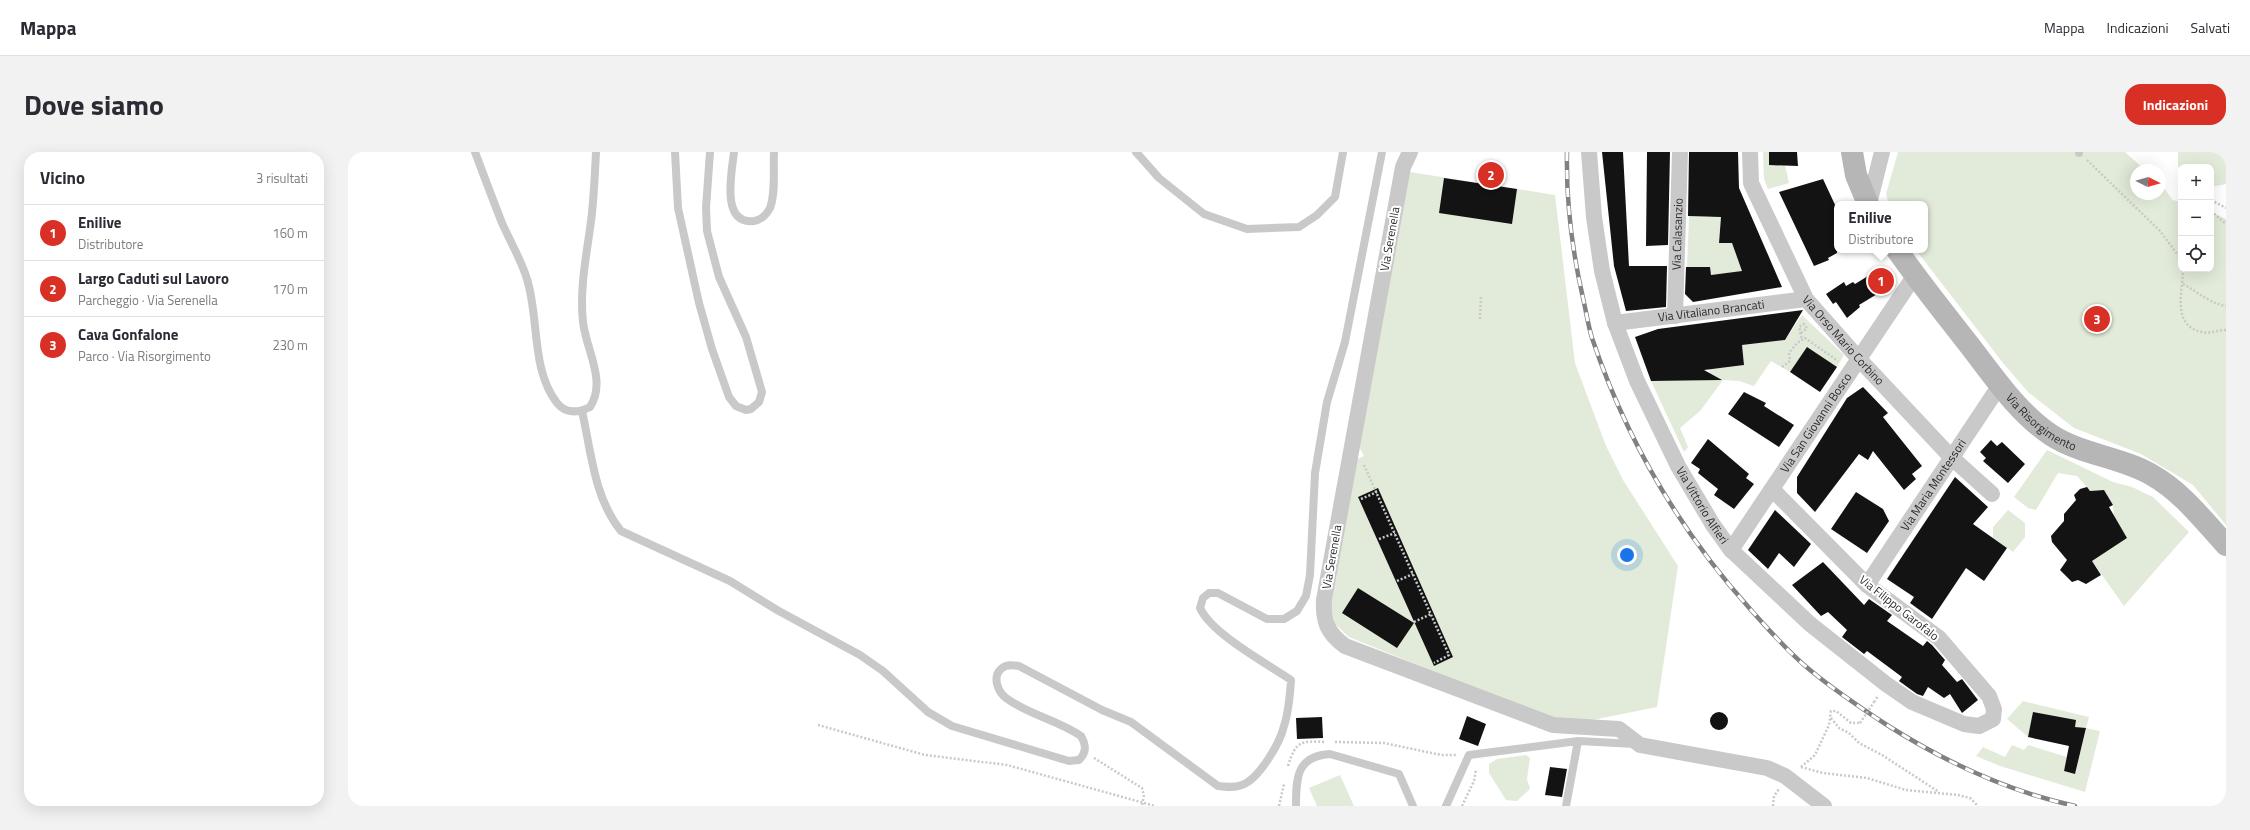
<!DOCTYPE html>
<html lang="it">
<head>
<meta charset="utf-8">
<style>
	:root { --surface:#fff; --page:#f2f2f3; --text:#2b2b33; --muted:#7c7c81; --line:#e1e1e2; --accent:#d93025 }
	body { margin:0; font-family:"Titillium Web",sans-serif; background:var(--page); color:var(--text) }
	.controls { position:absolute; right:12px; top:12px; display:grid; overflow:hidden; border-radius:8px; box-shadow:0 4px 16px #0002 }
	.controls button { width:36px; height:36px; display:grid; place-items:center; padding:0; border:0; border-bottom:1px solid var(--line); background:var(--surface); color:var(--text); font:20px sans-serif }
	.compass { position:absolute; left:1782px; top:12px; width:36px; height:36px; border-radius:50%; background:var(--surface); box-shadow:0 4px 16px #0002; rotate:95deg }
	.you { position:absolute; left:1279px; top:403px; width:14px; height:14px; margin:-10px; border:3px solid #fff; border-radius:50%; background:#1a73e8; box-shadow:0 0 0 6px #1a73e833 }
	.badge { display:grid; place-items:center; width:26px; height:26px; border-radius:50%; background:var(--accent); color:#fff; font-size:13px; font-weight:700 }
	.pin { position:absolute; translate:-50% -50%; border:2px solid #fff; box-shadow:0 1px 4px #0006 }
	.popup { position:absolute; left:1486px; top:49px; width:94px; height:52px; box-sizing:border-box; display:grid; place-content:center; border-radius:8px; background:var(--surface); filter:drop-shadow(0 1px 3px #0005); font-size:13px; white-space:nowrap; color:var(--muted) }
	.popup b { font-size:15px; color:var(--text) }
	.popup::after { content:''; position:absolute; left:50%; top:100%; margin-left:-8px; border:8px solid transparent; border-top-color:var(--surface) }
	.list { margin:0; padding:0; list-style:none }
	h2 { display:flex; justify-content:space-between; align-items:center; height:52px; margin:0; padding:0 16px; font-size:17px }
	h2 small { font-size:13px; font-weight:400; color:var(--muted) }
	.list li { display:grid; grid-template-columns:26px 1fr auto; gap:12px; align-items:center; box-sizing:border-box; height:56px; padding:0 16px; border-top:1px solid var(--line) }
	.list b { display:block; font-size:15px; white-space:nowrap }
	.list p { margin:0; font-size:13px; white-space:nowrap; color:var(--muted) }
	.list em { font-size:13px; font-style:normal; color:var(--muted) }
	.icon { flex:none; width:22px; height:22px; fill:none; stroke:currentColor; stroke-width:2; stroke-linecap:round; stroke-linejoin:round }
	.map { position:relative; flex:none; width:1878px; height:654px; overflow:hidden; border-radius:16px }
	header { display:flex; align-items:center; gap:24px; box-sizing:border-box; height:56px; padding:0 20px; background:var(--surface); border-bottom:1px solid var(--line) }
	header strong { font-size:19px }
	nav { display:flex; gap:22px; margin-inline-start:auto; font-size:14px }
	.intro { display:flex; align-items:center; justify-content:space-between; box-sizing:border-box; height:96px; padding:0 24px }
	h1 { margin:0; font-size:28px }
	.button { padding:10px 18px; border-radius:16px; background:var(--accent); color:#fff; font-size:14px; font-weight:700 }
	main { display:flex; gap:24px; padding:0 24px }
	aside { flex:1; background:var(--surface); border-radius:16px; box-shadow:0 4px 16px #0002 }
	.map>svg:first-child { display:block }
	.green { fill:#e2ebd9 }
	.building { fill:#131313 }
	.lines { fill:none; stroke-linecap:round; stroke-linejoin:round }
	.path { stroke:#c9c9c9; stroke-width:2.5; stroke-dasharray:2 2; stroke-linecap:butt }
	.lane { stroke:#c9c9c9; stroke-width:8 }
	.street { stroke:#c9c9c9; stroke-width:16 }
	.secondary { stroke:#b6b6b6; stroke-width:22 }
	.rail-casing { stroke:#818181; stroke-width:4.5 }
	.rail { stroke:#fff; stroke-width:3; stroke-dasharray:9; stroke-linecap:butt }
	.path-bridge { stroke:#c9c9c9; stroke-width:2.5; stroke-dasharray:2 2; stroke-linecap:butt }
	.labels { text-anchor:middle; stroke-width:4; stroke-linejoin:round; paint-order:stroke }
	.street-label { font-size:12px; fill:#2c2c2c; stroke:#fff }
</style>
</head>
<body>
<header>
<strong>Mappa</strong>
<nav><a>Mappa</a><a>Indicazioni</a><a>Salvati</a></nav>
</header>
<div class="intro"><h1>Dove siamo</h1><a class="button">Indicazioni</a></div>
<main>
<aside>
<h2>Vicino<small>3 risultati</small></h2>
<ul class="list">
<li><span class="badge">1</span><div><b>Enilive</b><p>Distributore</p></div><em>160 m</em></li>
<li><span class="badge">2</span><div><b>Largo Caduti sul Lavoro</b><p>Parcheggio · Via Serenella</p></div><em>170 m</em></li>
<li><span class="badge">3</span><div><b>Cava Gonfalone</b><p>Parco · Via Risorgimento</p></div><em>230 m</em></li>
</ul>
</aside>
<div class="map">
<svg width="1878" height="654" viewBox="0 0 1878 654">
	<rect width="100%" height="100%" fill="#fff"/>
	<path class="green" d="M1415,0H1421L1422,13H1437L1441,31L1420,37L1416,27Z
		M1550,0H1777L1797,18H1788V42H1812V31L1825,48L1833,50V117H1863V60L1878,67V373L1845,333L1793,302L1726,276L1680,240L1655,211L1568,98H1577V52H1541L1538,42Z
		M1830,0H1878V32L1863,35V15H1833V21L1830,13Z
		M1062,20L1207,43L1227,211L1258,294L1275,328L1330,414L1309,555L1244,568L1197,565L1001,485L987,472L983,455L1009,307L1016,304L1011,295Z
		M1364,36L1373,65L1371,91H1384L1391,111L1419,100L1422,106L1396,113V119L1363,123L1361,115H1339L1341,64L1363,65Z
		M1454,163L1496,203L1489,215L1442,220L1423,209L1406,234L1391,229L1375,228L1352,259L1332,276L1340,295L1336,300L1303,229L1362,228L1360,200L1372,197L1373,216L1396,213L1394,193L1437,188Z
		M1699,298L1765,330L1784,335L1805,345L1841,380L1776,454L1744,409L1779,386L1766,365L1765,353L1756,338L1742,339L1729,324L1710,321L1688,358L1680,356L1666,345Z
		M1660,358L1677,371V385L1665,400L1645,386V375Z
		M1675,549L1741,565L1738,576L1752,579L1737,640L1652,614L1628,604L1635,595L1657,605L1664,593L1676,598L1680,593L1719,605L1716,619L1727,622L1738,577L1727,575L1686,560L1680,585L1659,567Z
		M1178,603L1182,606L1179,627L1182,637L1169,649L1158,648L1141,621V612L1149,607Z
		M992,623L1006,654H969L961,636Z"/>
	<path class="building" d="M1254,0H1275L1281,114H1319L1318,155L1278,159L1266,114Z
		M1299,0H1322L1320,93L1298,94Z
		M1341,0H1390L1391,36L1434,135L1345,150L1337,142L1338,115H1362L1363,123L1394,119L1384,91H1371L1373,65L1340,64Z
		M1421,0H1449L1450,14L1421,13Z
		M1096,26L1169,37L1164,72L1091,61Z
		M1475,27L1489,57V101L1480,106L1481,108L1466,114L1431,40Z
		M1533,116L1544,133L1511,153L1512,155L1499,166L1488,150L1485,152L1478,142L1496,130L1498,134L1505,130L1507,132Z
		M1455,158L1437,188L1394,193L1396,213L1356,218L1374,228L1303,229L1287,185L1310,177Z
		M1459,195L1489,215L1472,240L1442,220Z
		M1515,235L1540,261L1535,265L1574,314L1564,322L1568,327L1556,338L1525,299L1520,308L1511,302L1467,360L1449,341V325L1499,246Z
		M1396,240L1418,251L1416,254L1446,273L1431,295L1380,262Z
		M1360,287L1401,322L1398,326L1406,332L1386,357L1366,343L1370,337L1350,321L1352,317L1343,311Z
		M1643,288L1649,294L1654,290L1677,312L1660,331L1635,309L1638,306L1632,300Z
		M1607,325L1640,355L1625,372L1659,396L1636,429L1618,416L1584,467L1562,451L1566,445L1539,427Z
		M1739,335L1742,339L1756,338L1765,353L1761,355L1779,386L1744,409L1753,423L1738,432L1730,428L1724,430L1712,418L1719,408L1704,390L1703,384L1716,369V362L1728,348L1726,343L1732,337Z
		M1030,336L1105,505L1086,514L1010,345Z
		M1508,340L1535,357L1541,369L1519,401L1483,377Z
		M1427,358L1463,392L1446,415L1431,401L1420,417L1400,398Z
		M1475,410L1516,453L1521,447L1544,463L1539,469L1575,494L1579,489L1584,493L1597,508L1594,513L1609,530L1614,527L1630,548L1614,561L1602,542L1596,546L1580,535L1575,544L1569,542L1551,529L1554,525L1519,499L1516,502L1494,485L1499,478L1480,460L1473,464L1444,433Z
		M1010,436L1066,471L1049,496L994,461Z
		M1685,560L1728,568L1727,575L1738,576L1727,622L1716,619L1721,594L1680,585Z
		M1362 569a9 9 0 1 1 18 0a9 9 0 1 1-18 0Z
		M1119,564L1138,572L1130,594L1111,587Z
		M974,565L975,586L949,587L948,566Z
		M1202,615L1219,617L1214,645L1197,643Z"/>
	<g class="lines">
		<path class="path" d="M1739,8L1812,79L1833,107
			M1863,48L1878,56
			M1863,59L1878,72
			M1835,117C1835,139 1823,174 1854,180C1862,182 1870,178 1878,178
			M1835,132C1850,140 1861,151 1878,154
			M1132,167L1133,144
			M1453,181L1459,176L1456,172L1451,175L1454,188
			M1434,215L1442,209L1441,201L1449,191L1457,186L1490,209
			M1016,313L1101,503L1086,511
			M1013,347L1029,340
			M1031,387L1047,381
			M1049,429L1065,422
			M1066,470L1083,462
			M1526,550L1530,544
			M1483,566L1491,576L1501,581L1511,591L1534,603L1591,640
			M470,573L577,603L659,613L807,654
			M987,590L1036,591L1093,603H1109
			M746,606L794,636L796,643L794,654
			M940,614C948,588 953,589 978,590
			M1453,615L1475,621L1519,626L1558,638L1610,643L1622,646L1630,654
			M1453,615L1467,603L1481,573L1483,559H1488L1503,571H1512
			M931,654L936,632
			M1114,654L1126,629L1128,618
			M1425,654L1426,644L1431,637"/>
		<path class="lane" d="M127,0C136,24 145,48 154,71C162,89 172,106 178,124C192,164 182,216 209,251C218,262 230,261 242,255C259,229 238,198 235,170C231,133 240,97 244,61C246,41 247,20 248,0
			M327,0L330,56L351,151L364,197L381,245L388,254L398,258L403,257L411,250L414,240L398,185L371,125L359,79L358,56L362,0
			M386,0C384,19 372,73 406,69C413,68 419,62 422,56C428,40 425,17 426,0
			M788,0L811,26L856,62L899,77L951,75L969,63L987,45L995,0
			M1731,0V1
			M234,259C243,299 246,346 273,379L382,429L429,458L512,503L535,519L580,560L604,574L721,609L731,608C739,600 738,593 733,584C710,568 681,563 658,546C650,540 644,525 653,517C658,512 665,513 671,514L754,558L783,570L870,634C878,635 886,636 894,633C911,627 932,591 936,574C941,559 942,543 943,528C918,511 864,482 852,456L855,446L861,441H870L919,467H936L949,459L958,444L962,423L967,321L979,250L997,190L1034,0
			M948,654C948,625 949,604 982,602L1051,622L1065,654
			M1098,654L1121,603L1230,589L1287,592
			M1218,654L1230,589"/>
		<g class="street">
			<path d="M1062,0L1055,15L976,448C975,469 979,481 997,494L1205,573L1271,577L1292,593L1419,616L1437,624L1476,654"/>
			<path id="s1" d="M1241,0L1246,65L1254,119L1267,171L1289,229L1330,314L1365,373L1383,398L1462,472L1538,532L1564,550L1616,572L1631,574L1645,567L1646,557L1641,544L1591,486L1519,433L1424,337"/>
			<path id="s2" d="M1402,0L1403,31L1458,147L1511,207L1603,305L1644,342"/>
			<path d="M1521,52L1534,0"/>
			<path id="s3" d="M1327,164L1332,0"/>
			<path id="s4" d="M1267,171L1458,147"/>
			<path id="s5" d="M1383,398L1567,123"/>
			<path id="s6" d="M1519,433L1652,233"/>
		</g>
		<g class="secondary">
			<path d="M1504,0L1508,23L1520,52"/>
			<path id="s7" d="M1549,98C1572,131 1597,162 1622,194C1646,225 1670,261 1703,283C1734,303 1773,305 1804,323C1834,340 1855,368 1878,393"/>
		</g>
		<defs>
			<path id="rail" d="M1219,0C1218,49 1224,98 1235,146C1238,159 1240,173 1244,186C1278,287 1331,378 1403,458C1422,479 1440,500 1462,518C1486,538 1513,556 1539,573C1597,610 1659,639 1727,654"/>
		</defs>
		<use href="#rail" class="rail-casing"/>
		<use href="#rail" class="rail"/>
		<path class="path-bridge" d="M1512,571L1526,550"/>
	</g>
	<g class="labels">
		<g class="street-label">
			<text dy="4" stroke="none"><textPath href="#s3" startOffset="82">Via Calasanzio</textPath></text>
			<text transform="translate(1042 87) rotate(-80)" y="4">Via Serenella</text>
			<text dy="4" stroke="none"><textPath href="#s4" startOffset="97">Via Vitaliano Brancati</textPath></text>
			<text dy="4" stroke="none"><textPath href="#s2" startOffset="215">Via Orso Mario Corbino</textPath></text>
			<text dy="4" stroke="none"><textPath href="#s7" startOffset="226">Via Risorgimento</textPath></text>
			<text dy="4" stroke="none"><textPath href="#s5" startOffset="153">Via San Giovanni Bosco</textPath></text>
			<text dy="4" stroke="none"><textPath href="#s6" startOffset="120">Via Maria Montessori</textPath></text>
			<text dy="4" stroke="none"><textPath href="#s1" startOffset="376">Via Vittorio Alfieri</textPath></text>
			<text transform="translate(984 405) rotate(-80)" y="4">Via Serenella</text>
			<text transform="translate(1551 456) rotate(38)" y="4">Via Filippo Garofalo</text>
		</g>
	</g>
</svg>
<div class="controls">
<button>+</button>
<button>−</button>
<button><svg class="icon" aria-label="locate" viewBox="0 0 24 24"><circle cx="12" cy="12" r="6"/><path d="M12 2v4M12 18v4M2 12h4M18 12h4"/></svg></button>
</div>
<svg class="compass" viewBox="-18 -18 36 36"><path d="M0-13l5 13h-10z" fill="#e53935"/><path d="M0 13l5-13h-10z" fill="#7c7c81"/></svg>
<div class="you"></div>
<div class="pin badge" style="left:1533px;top:129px">1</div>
<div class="popup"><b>Enilive</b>Distributore</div>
<div class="pin badge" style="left:1143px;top:23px">2</div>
<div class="pin badge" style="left:1749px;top:167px">3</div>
</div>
</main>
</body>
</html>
